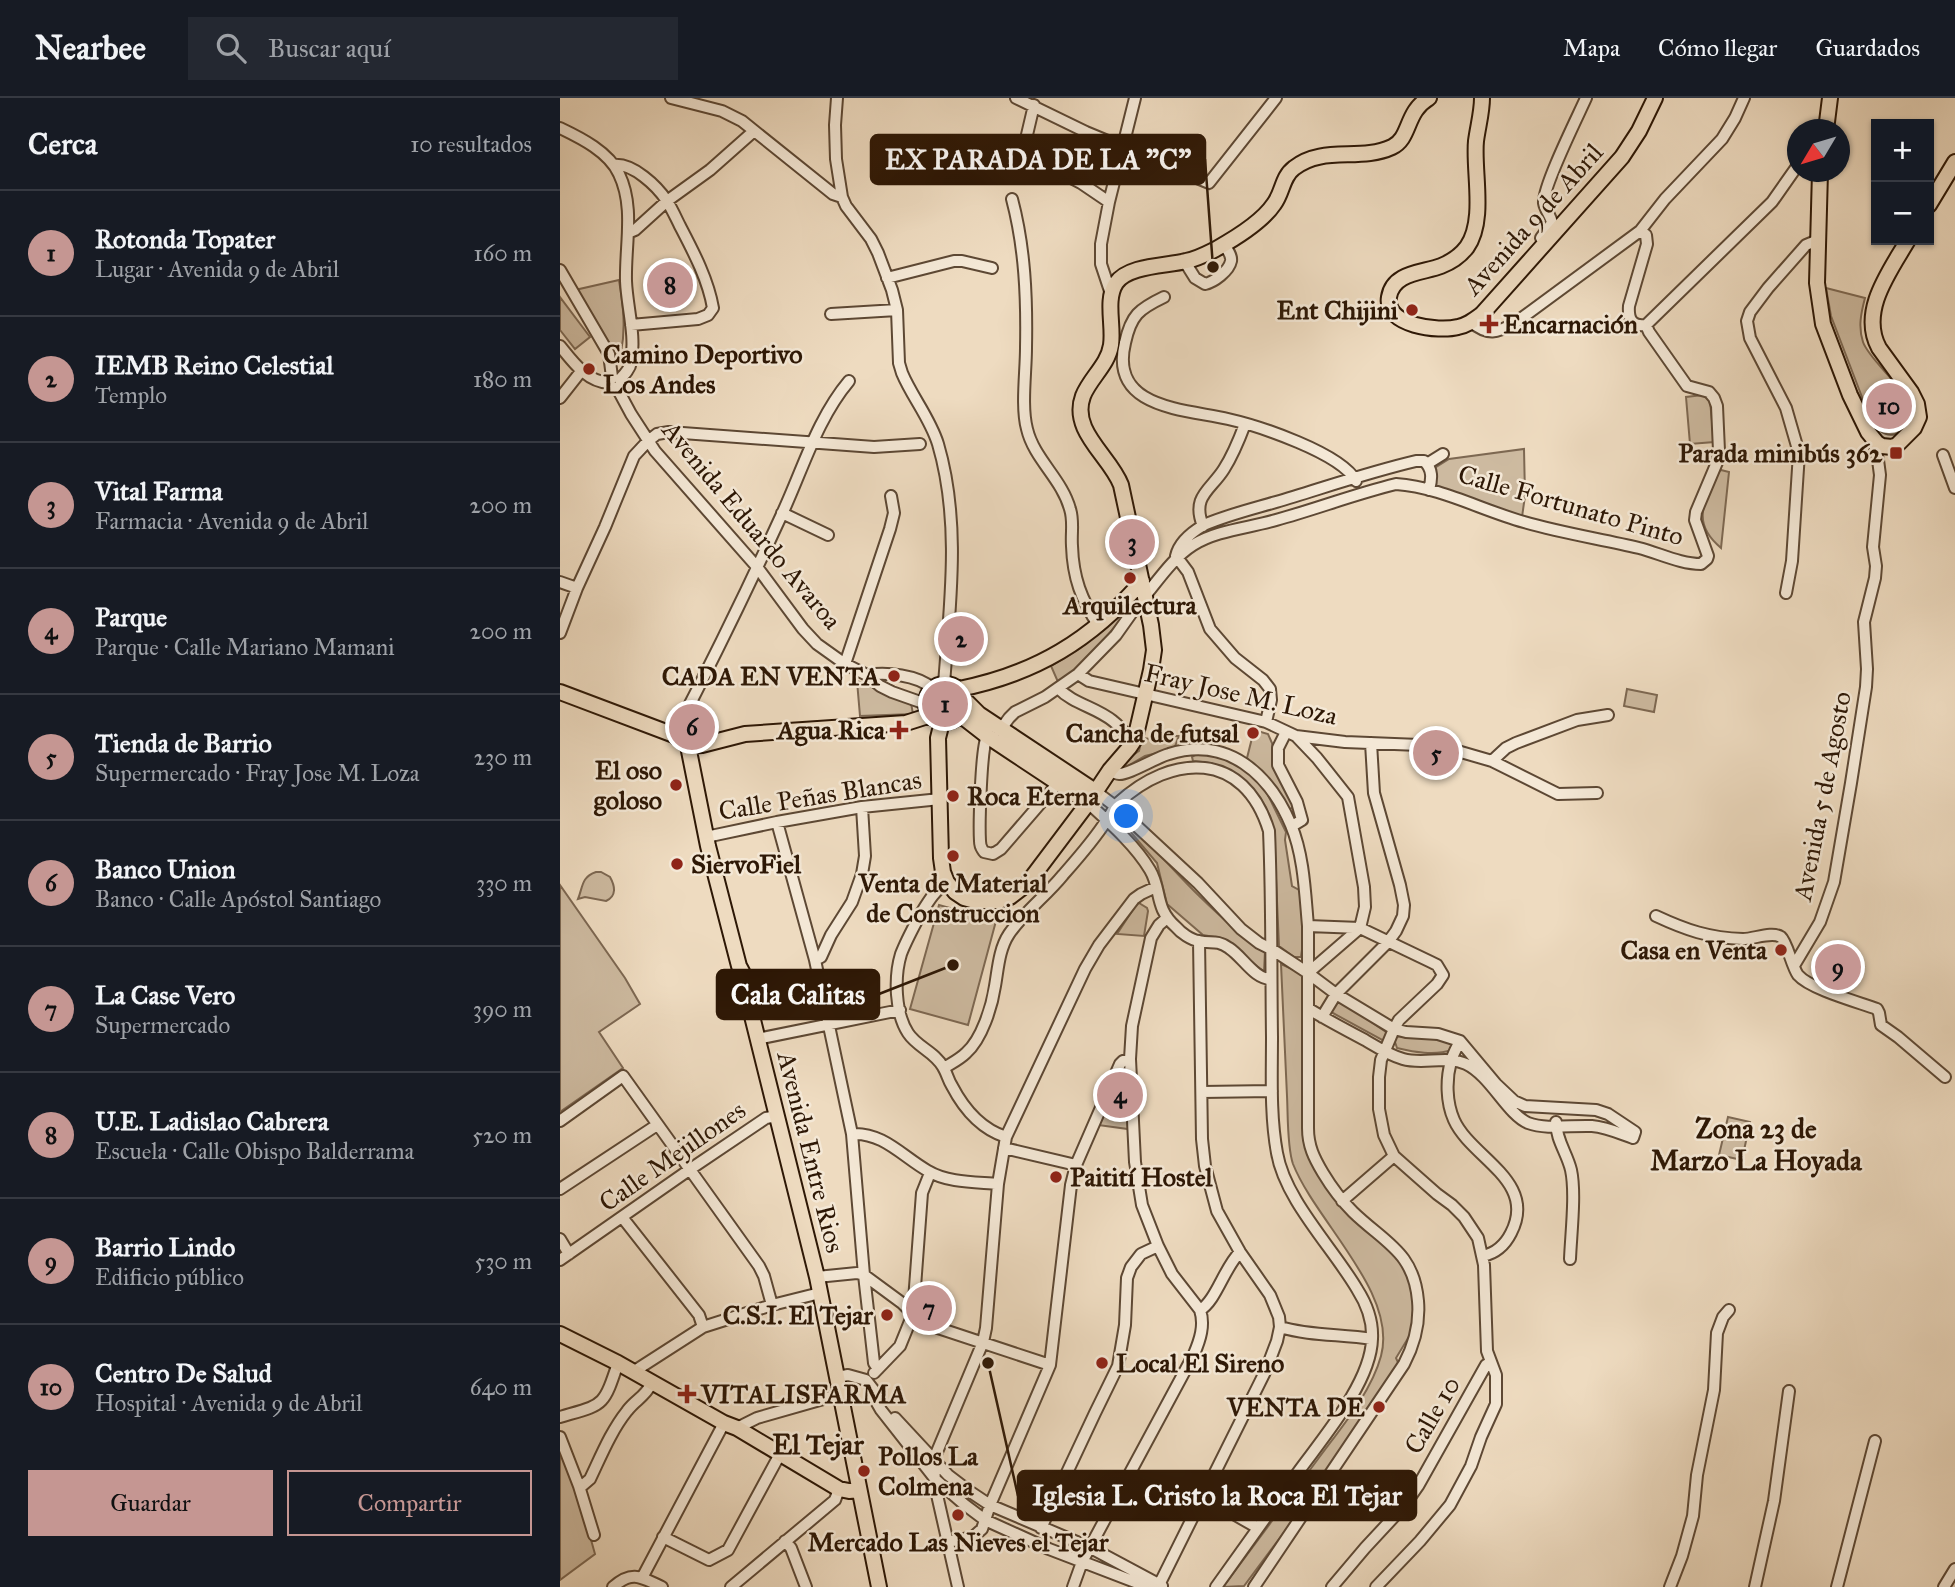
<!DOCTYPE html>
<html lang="es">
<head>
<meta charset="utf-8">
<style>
	:root { --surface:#171b24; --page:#242831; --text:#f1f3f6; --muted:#9ea1a6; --line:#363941; --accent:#c59692 }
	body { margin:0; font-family:"IM FELL Great Primer",serif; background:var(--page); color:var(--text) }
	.controls { position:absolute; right:21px; top:21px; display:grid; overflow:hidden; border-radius:0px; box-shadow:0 2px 5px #0004 }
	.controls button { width:63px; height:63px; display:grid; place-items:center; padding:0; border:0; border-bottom:2px solid var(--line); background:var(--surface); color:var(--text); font:35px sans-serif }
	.compass { position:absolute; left:1227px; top:21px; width:63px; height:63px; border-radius:50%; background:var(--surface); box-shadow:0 2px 5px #0004; rotate:232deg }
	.you { position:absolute; left:567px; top:719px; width:24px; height:24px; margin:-18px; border:5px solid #fff; border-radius:50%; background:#1a73e8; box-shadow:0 0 0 10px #1a73e833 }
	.badge { display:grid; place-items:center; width:46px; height:46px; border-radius:50%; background:var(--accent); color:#111; font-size:23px; font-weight:700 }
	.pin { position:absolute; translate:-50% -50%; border:4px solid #fff; box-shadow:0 2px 7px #0006 }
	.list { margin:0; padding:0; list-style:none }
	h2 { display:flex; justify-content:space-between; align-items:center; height:91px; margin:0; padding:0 28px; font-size:30px }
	h2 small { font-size:23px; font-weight:400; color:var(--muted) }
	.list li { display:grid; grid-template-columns:46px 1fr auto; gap:21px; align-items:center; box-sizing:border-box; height:126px; padding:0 28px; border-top:2px solid var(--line) }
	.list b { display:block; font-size:26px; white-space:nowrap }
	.list p { margin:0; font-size:23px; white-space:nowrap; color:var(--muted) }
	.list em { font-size:23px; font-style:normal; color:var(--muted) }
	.actions { display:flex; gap:14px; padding:21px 28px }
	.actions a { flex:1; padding:16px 0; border:2px solid var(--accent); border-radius:0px; text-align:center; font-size:24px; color:var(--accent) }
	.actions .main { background:var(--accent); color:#111 }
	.icon { flex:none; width:38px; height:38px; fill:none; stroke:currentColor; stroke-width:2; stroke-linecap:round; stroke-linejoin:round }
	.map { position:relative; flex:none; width:1395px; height:1489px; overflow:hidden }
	header { display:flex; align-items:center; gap:42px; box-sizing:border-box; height:98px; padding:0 35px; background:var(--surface); border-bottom:2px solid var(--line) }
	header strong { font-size:33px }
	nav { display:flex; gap:38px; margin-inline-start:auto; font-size:24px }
	.search { width:490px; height:63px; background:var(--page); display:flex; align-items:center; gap:18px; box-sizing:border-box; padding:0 24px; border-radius:0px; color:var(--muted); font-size:26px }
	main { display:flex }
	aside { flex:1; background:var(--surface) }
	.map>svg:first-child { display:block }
	.green { fill:#cdbaa0; stroke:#7d6852; stroke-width:2 }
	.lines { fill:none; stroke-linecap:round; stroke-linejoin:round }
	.minor-casing { stroke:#5d4834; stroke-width:14 }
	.major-casing { stroke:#2d1705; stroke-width:18 }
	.minor { stroke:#f4e8d6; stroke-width:10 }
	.major { stroke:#eedbc0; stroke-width:14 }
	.poi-dot { fill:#8f2418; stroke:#f4e8d6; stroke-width:2.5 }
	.labels { text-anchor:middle; stroke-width:5; stroke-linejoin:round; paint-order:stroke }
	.street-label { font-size:26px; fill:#2d1705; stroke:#f4e8d6 }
	.poi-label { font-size:26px; font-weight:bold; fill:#2d1705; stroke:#f4e8d6; text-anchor:end }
	.neighbourhood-label { font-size:28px; font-weight:bold; fill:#2d1705; stroke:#f4e8d6 }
	.leader { fill:none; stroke:#2d1705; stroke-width:2.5 }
	.callout-dot { fill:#2d1705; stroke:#f4e8d6; stroke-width:2.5 }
	.callout { fill:#2d1705; stroke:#2d1705; stroke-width:2.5 }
	.callout-label { font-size:28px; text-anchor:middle; font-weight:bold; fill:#fff }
</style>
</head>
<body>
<header>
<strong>Nearbee</strong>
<div class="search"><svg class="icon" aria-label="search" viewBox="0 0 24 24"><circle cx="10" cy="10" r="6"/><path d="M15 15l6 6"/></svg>Buscar aquí</div>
<nav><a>Mapa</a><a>Cómo llegar</a><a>Guardados</a></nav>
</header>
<main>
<aside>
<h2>Cerca<small>10 resultados</small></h2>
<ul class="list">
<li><span class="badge">1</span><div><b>Rotonda Topater</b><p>Lugar · Avenida 9 de Abril</p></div><em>160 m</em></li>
<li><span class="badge">2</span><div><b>IEMB Reino Celestial</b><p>Templo</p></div><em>180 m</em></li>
<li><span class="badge">3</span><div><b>Vital Farma</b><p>Farmacia · Avenida 9 de Abril</p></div><em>200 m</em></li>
<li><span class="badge">4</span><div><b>Parque</b><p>Parque · Calle Mariano Mamani</p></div><em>200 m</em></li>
<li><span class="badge">5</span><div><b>Tienda de Barrio</b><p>Supermercado · Fray Jose M. Loza</p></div><em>230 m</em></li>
<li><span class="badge">6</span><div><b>Banco Union</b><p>Banco · Calle Apóstol Santiago</p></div><em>330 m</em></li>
<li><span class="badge">7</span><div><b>La Case Vero</b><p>Supermercado</p></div><em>390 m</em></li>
<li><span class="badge">8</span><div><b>U.E. Ladislao Cabrera</b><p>Escuela · Calle Obispo Balderrama</p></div><em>520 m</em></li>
<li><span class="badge">9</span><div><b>Barrio Lindo</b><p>Edificio público</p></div><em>530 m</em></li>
<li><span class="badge">10</span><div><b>Centro De Salud</b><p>Hospital · Avenida 9 de Abril</p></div><em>640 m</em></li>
</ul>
<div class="actions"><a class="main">Guardar</a><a>Compartir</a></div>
</aside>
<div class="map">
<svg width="1395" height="1489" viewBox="0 0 1395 1489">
	<rect width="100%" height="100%" fill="#eedbc0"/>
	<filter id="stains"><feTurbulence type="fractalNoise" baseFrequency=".00286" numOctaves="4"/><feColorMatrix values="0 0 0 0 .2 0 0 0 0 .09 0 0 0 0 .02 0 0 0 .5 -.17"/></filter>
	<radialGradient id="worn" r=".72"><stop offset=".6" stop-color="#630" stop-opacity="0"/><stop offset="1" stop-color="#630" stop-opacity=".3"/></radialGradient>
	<path class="green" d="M59,182C63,206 66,230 61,254L53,255L15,192Z
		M1266,190L1305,200C1301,215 1298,229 1303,244C1311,267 1365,303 1348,326C1345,331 1342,335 1336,336C1323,340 1316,329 1310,320L1271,218Z
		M0,199L30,239L15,251L0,232Z
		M1143,297L1150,303L1154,344L1130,346L1126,299Z
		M964,351L965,398L962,419L878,392L872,386L873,371L889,361Z
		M1161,372L1169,374L1161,450C1131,425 1144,405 1157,375Z
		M561,517L563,518L525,566L498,584L491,568L519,551Z
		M297,583L351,605L353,616L300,618Z
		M1067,591L1097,597L1094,614L1064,608Z
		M694,632L708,636L712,645L714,657L735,708L730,711L726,709L709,682L687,660Z
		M610,638H619L614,651L585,658L566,669H562L567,661L579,653L582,640L592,641Z
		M639,655L657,658L671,663L685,671L696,681L708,697L726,734L725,742L732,788L741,793L744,837L741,859H734L719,848L714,736L710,718L701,701L678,677L651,665L633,663L632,659Z
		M560,713C604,761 651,817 705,853L704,874L665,841L643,837L607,806L597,765L556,717Z
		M36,774H41L50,779C55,788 57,798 46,803L25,799L18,801C23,789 21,779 36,774Z
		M0,787L65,880L80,906L39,934L63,970L0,1014Z
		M579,805L587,810L588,813L584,838L557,836L576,807Z
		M379,807L436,823L408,927L350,911Z
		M1270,851L1304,869L1296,885L1261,867Z
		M721,866L743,876L754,1055C760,1065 764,1075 771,1083C804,1124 854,1162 864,1215L853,1222L850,1237L836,1260L841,1271L758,1389L684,1488L663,1489C695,1446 726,1404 758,1361C780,1331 811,1295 821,1258C838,1195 756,1124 733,1066C727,1049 728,1016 727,998C725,954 723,910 721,866Z
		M777,903L782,904L826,934L828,937L824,943L771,914Z
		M836,938L875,941L894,946L892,952C874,958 854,954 837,950L834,941Z
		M567,968L568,1031L538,1027Z
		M1168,1019L1190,1024L1182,1062L1159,1057Z
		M0,1344L26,1424L35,1456L0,1482Z"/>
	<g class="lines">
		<defs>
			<path id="minor" d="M111,0L162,13L182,23L273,96L282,99
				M277,0L275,27L276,61L282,99L286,108L311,141L318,155L332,192L337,212L339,265L342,275C352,299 370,320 378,346C401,424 390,506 384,586
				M456,0L526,34L649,85L716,0
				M0,30C21,40 49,54 59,76C75,109 65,147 66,183C67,209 76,237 71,264C70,271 65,276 60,281L61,287L57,290
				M400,59L424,64L458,66L494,71L521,85L549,104
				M458,66L466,41L474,7
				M54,67C73,65 97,88 107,103C112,111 116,120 120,128C133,153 148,181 153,210L148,217L138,221L71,227
				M452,101C465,150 467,200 466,250C466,274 461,309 467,331C474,361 502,381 510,411C514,423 511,435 512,448C513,479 521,502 539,528
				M1080,133L1105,101L1162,41L1175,20L1184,0
				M68,135L75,132L107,103L150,72L194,33
				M981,140L992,125C991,118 985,112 984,105C982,90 1018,18 1026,0
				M625,164L635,180L645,186C654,184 669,173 671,163C672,157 667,151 664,147
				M0,172L49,256L52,279L49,285L52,290H57
				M327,180L394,163H402L432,170
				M551,196L541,166V146L549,104L575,0
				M604,199C579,211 571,217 565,245C549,311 625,311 668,321C699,328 781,355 796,383
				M271,216L337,212
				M911,224C928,238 937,235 955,225L1080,133L1086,137L1087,146L1069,208C1068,221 1072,229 1086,227L1212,104L1238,67
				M0,248C13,264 27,284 49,285
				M57,290L71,316L95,353L197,469L243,531L257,546L285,566L307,577L320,588L332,594L366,606
				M0,300L22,272
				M1383,357L1395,390
				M867,366L883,356
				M222,415L268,437
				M643,428C631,398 651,392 664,371C673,357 679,342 685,326
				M0,484L17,490
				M1226,495L1232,463L1239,355L1226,310L1190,240L1187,223L1190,214L1208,190L1246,147L1258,142
				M585,498C599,481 614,459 633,447C657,432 689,430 716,422C756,411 795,396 836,386C880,389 921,412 964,424C1002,435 1041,441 1079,450C1099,455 1120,466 1141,466L1147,461L1148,458L1135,422L1136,414L1158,362L1159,353L1157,308L1154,300L1149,294L1127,288L1089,234L1086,227
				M0,535L17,490L45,429L74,358L88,343L97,336L109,334L287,347L314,349L360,346
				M285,566L330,431L334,415L331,398
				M518,576L529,583L706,624L736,638L785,644L859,647L894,652L932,663L998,696L1037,695
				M307,577C327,574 357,577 372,590
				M498,590C513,606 536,609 553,623C563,630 562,637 575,641
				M706,624L711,602L710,591L703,582L675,560L650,531L628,474L616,458C619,444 632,434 644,427C667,417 692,411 716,404C763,390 809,374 856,363H864C873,371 872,381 869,392
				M441,631L449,620L455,614L485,599L518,576L556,537L573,513L587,507
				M726,634L718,650V667L737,704L742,722L732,728
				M114,637C152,564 188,490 222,416C243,371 257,321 289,283
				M427,638C421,651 419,726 420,743C420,749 421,749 424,754L433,756L441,751L498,685
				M736,638L757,660L788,699L804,789L805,809L800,830L748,875
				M932,663L946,650L956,645L1017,622L1048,617
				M550,672C553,674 556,676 559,676C568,677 597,659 609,656C667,638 709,675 731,727C744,758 745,795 748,828V1030C748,1048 754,1060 763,1075C772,1090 781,1102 793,1114C825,1145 854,1154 858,1203C860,1226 855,1245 844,1266L694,1489
				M535,693L555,708L638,785L681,831L699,845L713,852L748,875L776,896L834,931L846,934L878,936L900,943L936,986L954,1003L965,1008L1036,1012L1048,1016L1075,1034L1073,1040C1059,1035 1046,1029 1032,1028C1011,1027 987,1032 968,1025C947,1016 931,978 906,966C887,957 863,967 843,961C829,957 817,949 805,942C786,932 767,922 749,911
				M528,705C550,725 575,747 590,772C602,792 594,810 616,829C621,835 631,842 639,843C651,846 656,841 669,850C683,859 694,881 711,881
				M217,724L255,862L292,1036L304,1177L314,1265L318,1271
				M146,739L217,724L302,709L380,701
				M387,784C374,793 368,804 360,817C353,830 346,843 341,856C334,879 335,915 348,935C357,949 375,954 383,969C387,975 388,982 392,988C404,1011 421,1031 446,1039
				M1096,818C1126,832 1149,840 1183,841C1194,841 1212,833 1221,839C1227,844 1232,869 1238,877C1250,891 1298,904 1317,911L1319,915L1321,927L1338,939L1385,979
				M748,828L800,830L871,864L877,867L883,877L877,886L839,922L834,931L821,962L819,979V1011L824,1037L834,1058L877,1096L892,1107L904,1119L918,1140L924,1167L927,1253L936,1277V1306L921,1339L911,1368L890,1407L860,1443L816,1489
				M255,862L261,859L271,837L292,804L302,776L305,758L302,709
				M1235,866L1260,824L1274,784L1291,685L1306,589L1307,571L1304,524L1315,480L1316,468L1313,449L1320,377L1318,362L1313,342
				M762,919L776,896L828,844L836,833L843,818L844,807L840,787L814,695L811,645
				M197,941L340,912
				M900,943C897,949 893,956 891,963C886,981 886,1004 894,1022C911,1060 978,1083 951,1135C945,1147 936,1155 923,1158
				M384,970C392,965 400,961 406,955C422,941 432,908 435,888C438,871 439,851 449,836C464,814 486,798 503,777C518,760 534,742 546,723C551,717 553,710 558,705C612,655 684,652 709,733C712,802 711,870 712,939C712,977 710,1017 717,1055C725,1102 773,1150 797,1191C806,1205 813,1223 812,1241C811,1285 761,1342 736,1377C709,1415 682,1452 656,1489
				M642,994L712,993
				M0,1023L63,978L199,1168L204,1178L212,1207
				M996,1024C996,1042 1007,1055 1011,1072C1016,1095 1011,1136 1010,1161
				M292,1036C323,1034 343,1059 368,1073C388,1085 416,1084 438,1086
				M444,1050L516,1067
				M0,1091L97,1027
				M782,1103L834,1058
				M62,1119L139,1217L143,1229
				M0,1141L9,1156
				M0,1162L129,1072L206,1020L217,1018
				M257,1179L297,1175L304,1177L342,1205L353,1216L372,1228L490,1267
				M640,1212C656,1203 664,1170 680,1154
				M720,1229C750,1238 781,1236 812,1241
				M73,1274L143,1229L212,1207L260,1195
				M314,1275L340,1248L353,1216L362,1095L370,1075
				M277,1279L288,1277L306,1282L316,1295L317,1305L321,1312L376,1382L405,1407L425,1422L489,1451L588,1489L599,1487
				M0,1319C44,1306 43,1310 58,1265
				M335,1320L388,1377L409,1393L430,1407L531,1450L602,1488
				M177,1330L197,1320L281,1296
				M0,1339L19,1388L34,1437
				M19,1388L23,1387L30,1381C41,1358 51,1333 67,1313C76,1301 84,1300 92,1285
				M644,1399L698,1430
				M481,1430L535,1315L558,1268L565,1227L567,1180L571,1169L581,1156L598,1148
				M103,1439L149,1462L168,1452L220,1356
				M225,1443L231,1450L246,1489
				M387,1444L413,1439L422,1431L430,1407L490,1267L511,1087L516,1067L560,966L563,963L570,961
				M82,1480L164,1325
				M53,1489C72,1472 81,1479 102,1489
				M171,1489L275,1402L279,1391
				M398,1489L375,1388L374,1361L423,1244L426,1230L438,1086L446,1039L525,871L539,847L574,801L581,796L596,789
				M513,1489L522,1464L634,1256C640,1242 645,1227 640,1212L612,1176L598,1148L582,1107L575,1064L570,961L572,928L591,840L599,827L607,820
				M598,1489L706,1272L717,1243L720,1229L719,1219L710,1197L680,1154L657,1113L645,1068L642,1041L639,843
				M772,1489L805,1450L844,1408L858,1388L926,1267L931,1264
				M1110,1489L1122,1458L1133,1418L1137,1377L1154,1292L1157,1235L1163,1219L1169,1212
				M1195,1489L1214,1403L1229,1293
				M1277,1489L1315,1343
				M1384,1489L1395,1471"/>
			<path id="major" d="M922,0C922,14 918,28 916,43C913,73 926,122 907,149C901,157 891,164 881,168C863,175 833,174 829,199C824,228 879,234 898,229C908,227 914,222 922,216L1062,59L1079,33L1095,0
				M1266,32L1270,0
				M1260,74L1257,185L1263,226L1290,297L1308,334L1317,345L1322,348L1332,349L1337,347L1354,330L1359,319L1357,306L1351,294L1319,250C1299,213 1330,173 1348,142
				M1369,107L1395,64
				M366 605a19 19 0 1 1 38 0a19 19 0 1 1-38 0Z
				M399,591C475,576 532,542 582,483
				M0,594L114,637L128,648L148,748L179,868C188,884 191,896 191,914L257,1179L319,1489
				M404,601L419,616L535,693
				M400,617L427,638L528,705
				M382,624L378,640L381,760L383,774L387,784L395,794L404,800L415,803H439L450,799L467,786L528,705L550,672L569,650L575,641L591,572L594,552L591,527L561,387C550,358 510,333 523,298C530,280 548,267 551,247C554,228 545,202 556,185C568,167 607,168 626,163C637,161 646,156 656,151C674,141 702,124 714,106C723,94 722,79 734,70C763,47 800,64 832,49C851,40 845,14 869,0
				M128,648L142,647L185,636L346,625L371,617
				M0,1236L58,1265L164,1325L177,1330L279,1391L289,1393L299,1392"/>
		</defs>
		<use href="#minor" class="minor-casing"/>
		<use href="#major" class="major-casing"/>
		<use href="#minor" class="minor"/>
		<use href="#major" class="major"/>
	</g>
	<g class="poi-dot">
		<circle cx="852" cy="212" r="7"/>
		<path d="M925.5 215.5h7v7h7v7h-7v7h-7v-7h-7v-7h7z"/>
		<circle cx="29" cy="271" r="7"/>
		<rect x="1329" y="348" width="14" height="14" rx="3.5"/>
		<circle cx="570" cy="480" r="7"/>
		<circle cx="334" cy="578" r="7"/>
		<path d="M335.5 621.5h7v7h7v7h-7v7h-7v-7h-7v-7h7z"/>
		<circle cx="693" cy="635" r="7"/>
		<circle cx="116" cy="687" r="7"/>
		<circle cx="393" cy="698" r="7"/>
		<circle cx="393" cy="758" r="7"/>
		<circle cx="117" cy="766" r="7"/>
		<circle cx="1221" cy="852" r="7"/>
		<circle cx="496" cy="1079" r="7"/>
		<circle cx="327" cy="1217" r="7"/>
		<circle cx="542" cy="1265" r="7"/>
		<path d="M123.5 1285.5h7v7h7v7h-7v7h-7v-7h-7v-7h7z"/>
		<circle cx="819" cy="1309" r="7"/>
		<circle cx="304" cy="1373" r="7"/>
		<circle cx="398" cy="1417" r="7"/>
	</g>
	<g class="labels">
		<g class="street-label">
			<text transform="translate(973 121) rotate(-48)" y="9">Avenida 9 de Abril</text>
			<text transform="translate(1011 407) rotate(16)" y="9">Calle Fortunato Pinto</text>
			<text transform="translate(192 427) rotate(50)" y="9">Avenida Eduardo Avaroa</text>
			<text transform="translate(681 596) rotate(13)" y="9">Fray Jose M. Loza</text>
			<text transform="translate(260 697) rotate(-9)" y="9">Calle Peñas Blancas</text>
			<text transform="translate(1262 698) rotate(-79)" y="9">Avenida 5 de Agosto</text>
			<text transform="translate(251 1054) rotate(76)" y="9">Avenida Entre Rios</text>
			<text transform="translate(112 1058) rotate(-35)" y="9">Calle Mejillones</text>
			<text transform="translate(872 1317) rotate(-60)" y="9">Calle 10</text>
		</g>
		<g class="poi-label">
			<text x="838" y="221">Ent Chijini</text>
			<text x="943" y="235" text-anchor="start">Encarnación</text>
			<text x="43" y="265" text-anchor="start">Camino Deportivo<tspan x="43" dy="30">Los Andes</tspan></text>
			<text x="1322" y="364">Parada minibús 362</text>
			<text x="570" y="516" text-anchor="middle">Arquilectura</text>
			<text x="320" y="587">CADA EN VENTA</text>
			<text x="325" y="641">Agua Rica</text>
			<text x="679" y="644">Cancha de futsal</text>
			<text x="102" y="681">El oso<tspan x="102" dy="30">goloso</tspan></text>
			<text x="407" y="707" text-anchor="start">Roca Eterna</text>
			<text x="131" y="775" text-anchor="start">SiervoFiel</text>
			<text x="393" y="794" text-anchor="middle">Venta de Material<tspan x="393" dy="30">de Construccion</tspan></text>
			<text x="1207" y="861">Casa en Venta</text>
			<text x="510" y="1088" text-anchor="start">Paitití Hostel</text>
			<text x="313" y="1226">C.S.I. El Tejar</text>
			<text x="556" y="1274" text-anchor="start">Local El Sireno</text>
			<text x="141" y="1305" text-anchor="start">VITALISFARMA</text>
			<text x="805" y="1318">VENTA DE</text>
			<text x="318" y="1367" text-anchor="start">Pollos La<tspan x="318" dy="30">Colmena</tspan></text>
			<text x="398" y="1453" text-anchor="middle">Mercado Las Nieves el Tejar</text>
		</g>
		<g class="neighbourhood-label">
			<text x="1196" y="1040">Zona 23 de<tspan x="1196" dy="32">Marzo La Hoyada</tspan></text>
			<text x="258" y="1356">El Tejar</text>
		</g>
	</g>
	<path class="leader" d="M653 169L645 61M393 867L319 896M428 1265L458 1398"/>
	<g class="callout-dot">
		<circle cx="653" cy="169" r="7"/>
		<circle cx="393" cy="867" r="7"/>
		<circle cx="428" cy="1265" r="7"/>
	</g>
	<g class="callout">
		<rect x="311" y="37" width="334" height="49" rx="7"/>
		<rect x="157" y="872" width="162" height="49" rx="7"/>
		<rect x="458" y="1373" width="398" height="49" rx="7"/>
	</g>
	<g class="callout-label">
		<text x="478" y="71">EX PARADA DE LA "C"</text>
		<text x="238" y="906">Cala Calitas</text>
		<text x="657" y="1407">Iglesia L. Cristo la Roca El Tejar</text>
	</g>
	<rect width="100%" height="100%" filter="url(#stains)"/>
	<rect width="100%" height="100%" fill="url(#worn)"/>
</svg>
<div class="controls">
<button>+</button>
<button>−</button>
</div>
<svg class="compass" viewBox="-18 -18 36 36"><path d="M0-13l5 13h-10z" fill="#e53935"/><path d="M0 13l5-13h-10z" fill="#9ea1a6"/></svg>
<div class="you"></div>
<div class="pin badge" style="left:385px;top:606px">1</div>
<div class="pin badge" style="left:401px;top:541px">2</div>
<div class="pin badge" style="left:572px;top:444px">3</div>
<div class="pin badge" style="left:560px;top:997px">4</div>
<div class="pin badge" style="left:876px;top:655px">5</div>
<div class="pin badge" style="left:132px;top:629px">6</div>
<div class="pin badge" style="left:369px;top:1210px">7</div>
<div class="pin badge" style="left:110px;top:187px">8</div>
<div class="pin badge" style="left:1278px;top:869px">9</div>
<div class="pin badge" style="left:1329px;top:308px">10</div>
</div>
</main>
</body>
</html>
